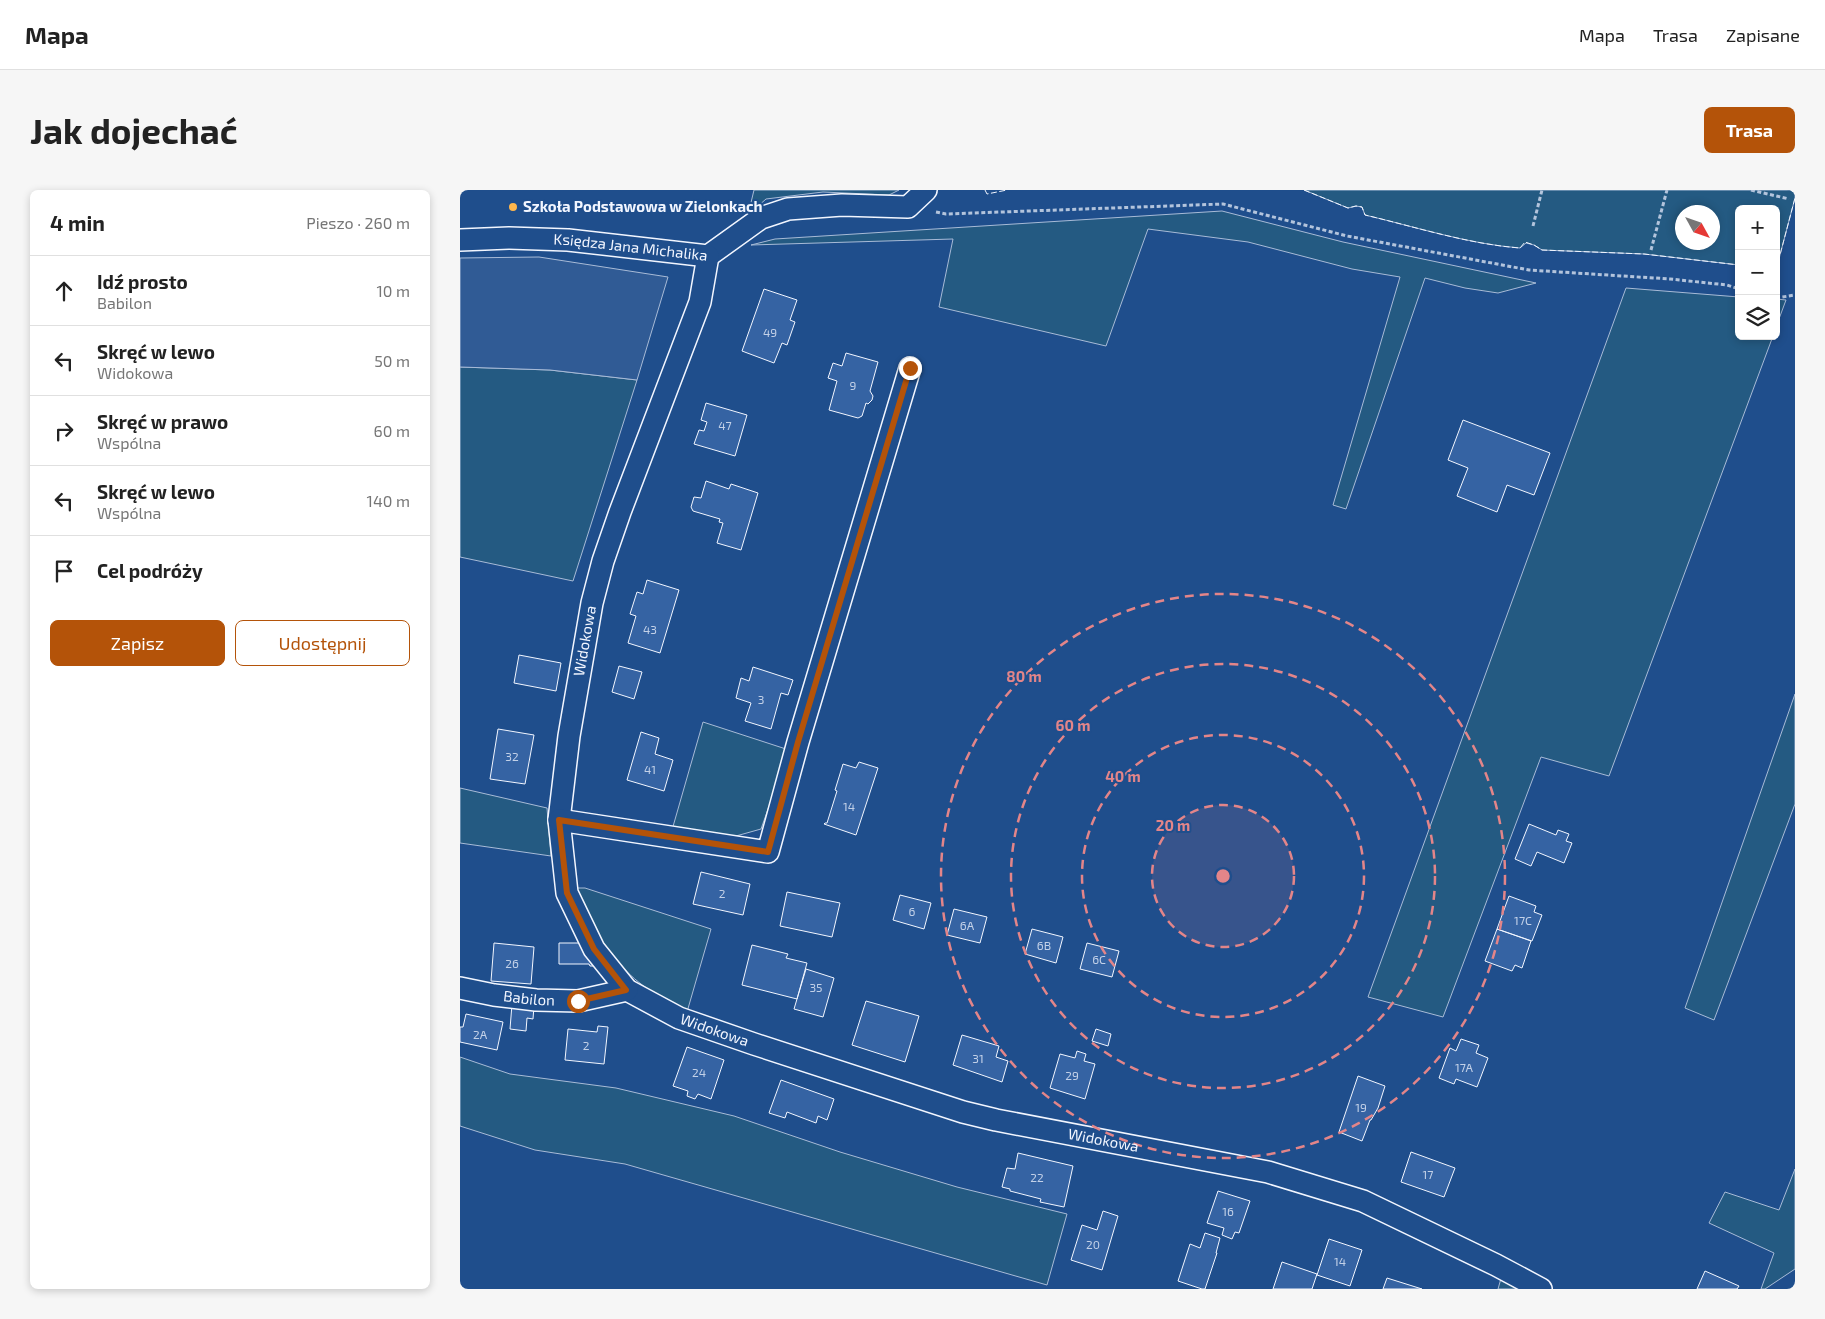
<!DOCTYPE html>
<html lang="pl">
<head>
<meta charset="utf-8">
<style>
	:root { --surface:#fff; --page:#f6f6f6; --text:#222; --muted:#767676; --line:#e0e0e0; --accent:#b45309 }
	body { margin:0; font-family:"Exo 2",sans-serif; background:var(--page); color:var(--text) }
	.controls { position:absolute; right:15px; top:15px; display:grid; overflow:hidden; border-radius:8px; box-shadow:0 2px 8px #0003 }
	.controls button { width:45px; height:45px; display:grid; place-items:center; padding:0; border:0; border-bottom:1px solid var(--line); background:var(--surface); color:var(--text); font:25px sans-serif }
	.compass { position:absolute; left:1215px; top:15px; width:45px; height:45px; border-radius:50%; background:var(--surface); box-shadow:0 2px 8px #0003; rotate:130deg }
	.stop { position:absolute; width:15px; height:15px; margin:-11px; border:4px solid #b45309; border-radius:50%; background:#fff }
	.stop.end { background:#b45309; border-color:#fff; box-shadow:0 1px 5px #0008 }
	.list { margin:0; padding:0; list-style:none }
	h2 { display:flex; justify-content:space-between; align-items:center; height:65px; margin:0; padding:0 20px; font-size:21px }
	h2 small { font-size:16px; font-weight:400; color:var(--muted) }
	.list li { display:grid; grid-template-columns:32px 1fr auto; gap:15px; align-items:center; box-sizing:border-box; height:70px; padding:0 20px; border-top:1px solid var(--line) }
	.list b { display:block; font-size:19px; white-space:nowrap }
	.list p { margin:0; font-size:16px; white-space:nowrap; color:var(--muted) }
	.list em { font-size:16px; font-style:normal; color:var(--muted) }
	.actions { display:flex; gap:10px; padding:15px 20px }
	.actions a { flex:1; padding:11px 0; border:1px solid var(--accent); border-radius:8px; text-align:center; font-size:18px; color:var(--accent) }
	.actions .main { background:var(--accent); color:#fff }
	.icon { flex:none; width:28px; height:28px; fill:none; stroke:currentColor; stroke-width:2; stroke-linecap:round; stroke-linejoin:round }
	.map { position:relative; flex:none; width:1335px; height:1099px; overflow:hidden; border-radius:8px }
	header { display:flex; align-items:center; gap:30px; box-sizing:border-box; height:70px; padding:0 25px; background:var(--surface); border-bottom:1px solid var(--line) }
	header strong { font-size:24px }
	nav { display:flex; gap:28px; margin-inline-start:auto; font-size:18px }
	.intro { display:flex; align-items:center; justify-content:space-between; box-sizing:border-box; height:120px; padding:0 30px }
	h1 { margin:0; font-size:35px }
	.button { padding:12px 22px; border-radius:8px; background:var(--accent); color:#fff; font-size:18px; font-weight:700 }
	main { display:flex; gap:30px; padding:0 30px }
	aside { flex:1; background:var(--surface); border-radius:8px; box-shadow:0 2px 8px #0003 }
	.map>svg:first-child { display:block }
	.green { fill:#245a82; stroke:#a8bbd7; fill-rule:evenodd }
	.parking { fill:#305b95; stroke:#a8bbd7 }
	.building { fill:#3563a3; stroke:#f2f6ff }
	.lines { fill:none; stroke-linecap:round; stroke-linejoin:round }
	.minor-casing { stroke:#f2f6ff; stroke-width:24 }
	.path { stroke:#b3c4dc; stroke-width:3; stroke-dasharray:4 2.5; stroke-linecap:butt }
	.minor { stroke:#1f4e8c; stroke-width:21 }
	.fence { stroke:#f2f6ff; stroke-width:1; stroke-dasharray:6 2.5; stroke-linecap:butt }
	.route { stroke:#b45309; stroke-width:6 }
	.ring { fill:none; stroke:#e38589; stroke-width:2.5; stroke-dasharray:9 6 }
	.poi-dot { fill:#ffb74d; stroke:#1f4e8c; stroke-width:2 }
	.labels { text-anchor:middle; stroke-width:4; stroke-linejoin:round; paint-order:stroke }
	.number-label { font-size:12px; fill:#c3d1e8 }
	.poi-label { font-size:15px; font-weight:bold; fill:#f2f6ff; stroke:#1f4e8c; text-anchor:start }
	.street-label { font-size:15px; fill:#f2f6ff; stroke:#1f4e8c }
	.centre { fill:#e38589; stroke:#1f4e8c; stroke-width:2.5 }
	.ring-label { font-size:15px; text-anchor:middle; font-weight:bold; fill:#e38589; stroke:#1f4e8c; stroke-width:4; stroke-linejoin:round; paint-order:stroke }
</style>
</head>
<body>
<header>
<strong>Mapa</strong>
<nav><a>Mapa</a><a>Trasa</a><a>Zapisane</a></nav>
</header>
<div class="intro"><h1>Jak dojechać</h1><a class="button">Trasa</a></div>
<main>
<aside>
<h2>4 min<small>Pieszo · 260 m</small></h2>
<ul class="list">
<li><svg class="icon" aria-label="ahead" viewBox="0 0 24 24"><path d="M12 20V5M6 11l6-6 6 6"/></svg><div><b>Idź prosto</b><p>Babilon</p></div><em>10 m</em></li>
<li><svg class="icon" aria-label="left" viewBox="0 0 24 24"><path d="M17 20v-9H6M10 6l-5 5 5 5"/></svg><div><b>Skręć w lewo</b><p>Widokowa</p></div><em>50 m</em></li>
<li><svg class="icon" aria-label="right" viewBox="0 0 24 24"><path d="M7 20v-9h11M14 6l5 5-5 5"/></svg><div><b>Skręć w prawo</b><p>Wspólna</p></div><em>60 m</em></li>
<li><svg class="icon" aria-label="left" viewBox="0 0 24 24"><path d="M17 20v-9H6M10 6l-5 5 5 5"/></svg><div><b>Skręć w lewo</b><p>Wspólna</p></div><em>140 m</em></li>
<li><svg class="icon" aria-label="arrive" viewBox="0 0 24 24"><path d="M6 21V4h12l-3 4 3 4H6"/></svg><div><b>Cel podróży</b></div></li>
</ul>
<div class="actions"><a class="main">Zapisz</a><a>Udostępnij</a></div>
</aside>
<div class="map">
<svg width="1335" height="1099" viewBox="0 0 1335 1099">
	<rect width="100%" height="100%" fill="#1f4e8c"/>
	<path class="green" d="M294,0H439L429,5L363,2L306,9L288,25Z
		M844,0H1335V8L1316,80V19H1279V75L1184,64L1082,60L1074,55L1066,53L1060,58C1008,54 956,37 905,25L902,17L896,16L888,18ZM1222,22H1252V52H1222Z
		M762,21L883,52L1076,93L1038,103L1005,98L965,88L886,319L873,315L940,87L892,79L788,52L688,39L646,156L479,117L493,49L291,55L315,49Z
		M1166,98L1279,107V146H1313L1149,586L1081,567L983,827L908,807Z
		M1316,109L1326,110L1316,137Z
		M0,177L90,180L177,190L113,391L0,367Z
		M1335,504V614L1254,830L1225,818Z
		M243,532L329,560L301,639L276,646L212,640Z
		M0,598L87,618L91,666L0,653Z
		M117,698H125L251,739L227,822C216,812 203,809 191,801C170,788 144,760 133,738C127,726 122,712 117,698Z
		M0,867L50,884L156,898L274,926L380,962L497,997L607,1024L587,1095L165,974L75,960L0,936Z
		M1335,979V1079L1305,1099H1301L1314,1063L1249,1033L1265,1002L1319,1020Z
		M1042,1085L1066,1099H1038Z"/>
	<path class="parking" d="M79,67L208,87L177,190L90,180L0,177V68Z"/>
	<path class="building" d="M304,99L337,110L330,130L335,132L327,155L322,153L314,173L282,161Z
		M386,163L418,172L410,201L413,206L412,210L408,214L406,213L402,226L398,228L369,220L377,191L368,188L373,173L382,176Z
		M246,213L287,225L275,266L234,254L239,240L244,241L247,232L241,230Z
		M1003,230L1090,263L1074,305L1047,295L1037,322L997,306L1008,278L988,270Z
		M246,291L269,299L271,294L298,303L281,360L257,353L263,333L259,332L260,329L233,321L231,317L234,307L241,308Z
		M187,390L219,400L200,463L168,453L176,426L170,424L177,402L183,404Z
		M59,465L101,473L96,501L54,493Z
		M159,476L182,482L174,509L152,502Z
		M293,477L333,490L328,505L321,503L311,539L285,531L291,513L276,508L281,488L289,491Z
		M38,539L74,545L65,594L30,589Z
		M181,542L199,548L195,564L213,570L204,601L167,590Z
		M399,572L418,578L396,645L364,634L365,633H367L377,601L375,600L383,574L396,578Z
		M1069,634L1096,645L1098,640L1109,644L1106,651L1112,653L1104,673L1077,662L1071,676L1055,669Z
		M241,682L290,694L283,725L233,714Z
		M327,702L380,713L372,747L320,736Z
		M440,705L471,713L464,739L433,730Z
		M1049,706L1076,716L1074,722L1082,725L1072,751L1037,739Z
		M494,719L527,727L520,753L487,745Z
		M572,739L603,747L596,773L565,764Z
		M1037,739L1071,751L1062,778L1055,775L1052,781L1025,771Z
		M34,753L74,757L71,794L31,791Z
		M99,753H122L135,776H130L129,774H99Z
		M627,753L659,761L652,787L620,779Z
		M292,755L328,764L326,768L347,773L337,809L282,795Z
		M346,779L374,788L363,827L334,819Z
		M406,811L459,826L445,872L392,855Z
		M52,814L74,816L73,829L67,828L66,841L50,839Z
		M6,824L43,832L37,860L0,852V837H3Z
		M138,836L148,837L144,874L105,870L108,839L137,842Z
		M636,839L651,844L648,856L632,851Z
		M502,845L539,856L536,867L548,871L542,892L493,875Z
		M1001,849L1019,855L1016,863L1028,868L1017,897L996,889L994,894L979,888L990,858L996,861Z
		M227,857L264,870L251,909L238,904L235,909L227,906L228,901L213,896Z
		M617,861L626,864L624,871L635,874L625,909L590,898L600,864L615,868Z
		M898,886L925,896L918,918L911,930H910L902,951L879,942Z
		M321,890L374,909L367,930L358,926L356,933L327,922L325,928L309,923Z
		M951,962L995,978L984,1007L941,992Z
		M558,963L613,976L604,1017L580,1012L581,1009L550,1001V999L542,997L547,978L555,979Z
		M758,1001L790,1011L779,1043L775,1042L772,1049L762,1045L764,1038L747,1033Z
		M643,1021L658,1026L642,1080L611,1070L622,1035L637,1040Z
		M745,1043L760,1048L756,1063H757L745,1099H742L718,1091L730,1054L740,1058Z
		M869,1049L902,1060L890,1096L857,1085Z
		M822,1072L857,1084L852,1099H813Z
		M1245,1081L1279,1096L1277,1099H1237Z
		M927,1088L962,1099H923Z"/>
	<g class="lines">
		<defs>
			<g id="minor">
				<path id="s1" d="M0,50L49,48L108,50L248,66L301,28L328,19L382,15L448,17L466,0"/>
				<path id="s2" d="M248,66L240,112L160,322L143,371L132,413L109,546L99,630L107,703L134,759L167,800L219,828L294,854L503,922L536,930L808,982L903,1011L1036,1075L1081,1099"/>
				<path d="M99,630L308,662L338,552L450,178"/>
				<path id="s3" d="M0,798L34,805L76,810L118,811L167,800"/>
			</g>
		</defs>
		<use href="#minor" class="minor-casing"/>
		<path class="path" d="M1291,0L1329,9
			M476,22L486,24L763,14L887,46L1069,80L1210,89L1267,95L1279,99
			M1073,36L1082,0
			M1191,60L1207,0
			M1316,108L1335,105"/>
		<use href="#minor" class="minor"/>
		<path class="fence" d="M525,0L527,4L547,0
			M844,0L888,18L896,16L902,17L905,25C956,37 1008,54 1060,58L1065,52L1074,55L1082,60L1184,64L1279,75
			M1316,80L1335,8"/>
	</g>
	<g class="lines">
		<path class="route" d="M118,811L166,800L134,759L107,703L99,630L308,662L338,552L450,178"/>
	</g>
	<circle cx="763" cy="686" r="71" fill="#e38589" fill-opacity=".12"/>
	<g class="ring">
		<circle cx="763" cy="686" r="71"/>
		<circle cx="763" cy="686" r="141"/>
		<circle cx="763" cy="686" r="212"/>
		<circle cx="763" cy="686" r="282"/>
	</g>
	<circle class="poi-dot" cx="53" cy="17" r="5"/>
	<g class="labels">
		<g class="number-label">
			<text x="310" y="147">49</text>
			<text x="393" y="200">9</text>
			<text x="265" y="240">47</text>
			<text x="190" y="444">43</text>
			<text x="301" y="514">3</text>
			<text x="52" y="571">32</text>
			<text x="190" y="584">41</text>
			<text x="389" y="621">14</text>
			<text x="262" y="708">2</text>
			<text x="452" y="726">6</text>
			<text x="1063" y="735">17C</text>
			<text x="507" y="740">6A</text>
			<text x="584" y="760">6B</text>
			<text x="639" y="774">6C</text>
			<text x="52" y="778">26</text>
			<text x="356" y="802">35</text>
			<text x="20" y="849">2A</text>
			<text x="126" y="860">2</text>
			<text x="518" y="873">31</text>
			<text x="1004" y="882">17A</text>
			<text x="239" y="887">24</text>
			<text x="612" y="890">29</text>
			<text x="901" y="922">19</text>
			<text x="968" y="989">17</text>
			<text x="577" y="992">22</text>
			<text x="768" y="1026">16</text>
			<text x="633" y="1059">20</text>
			<text x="880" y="1076">14</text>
		</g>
		<g class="poi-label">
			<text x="63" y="22">Szkoła Podstawowa w Zielonkach</text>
		</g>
		<g class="street-label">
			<text dy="5" stroke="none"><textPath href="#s1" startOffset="171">Księdza Jana Michalika</textPath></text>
			<text transform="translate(125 451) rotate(-80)" y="5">Widokowa</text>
			<text dy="5" stroke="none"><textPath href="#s3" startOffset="70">Babilon</textPath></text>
			<text dy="5" stroke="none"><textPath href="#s2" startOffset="871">Widokowa</textPath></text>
			<text dy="5" stroke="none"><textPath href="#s2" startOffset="1276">Widokowa</textPath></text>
		</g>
	</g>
	<circle cx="763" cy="686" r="8" class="centre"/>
	<g class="ring-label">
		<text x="564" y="492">80 m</text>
		<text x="613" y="541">60 m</text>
		<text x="663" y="592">40 m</text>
		<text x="713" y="641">20 m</text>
	</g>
</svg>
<div class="controls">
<button>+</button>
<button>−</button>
<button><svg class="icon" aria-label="layers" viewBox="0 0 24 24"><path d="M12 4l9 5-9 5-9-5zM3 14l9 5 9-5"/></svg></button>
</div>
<svg class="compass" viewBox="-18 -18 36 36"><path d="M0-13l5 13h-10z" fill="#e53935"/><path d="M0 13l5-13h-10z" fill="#767676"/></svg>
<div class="stop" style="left:118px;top:811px"></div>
<div class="stop end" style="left:450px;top:178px"></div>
</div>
</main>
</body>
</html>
